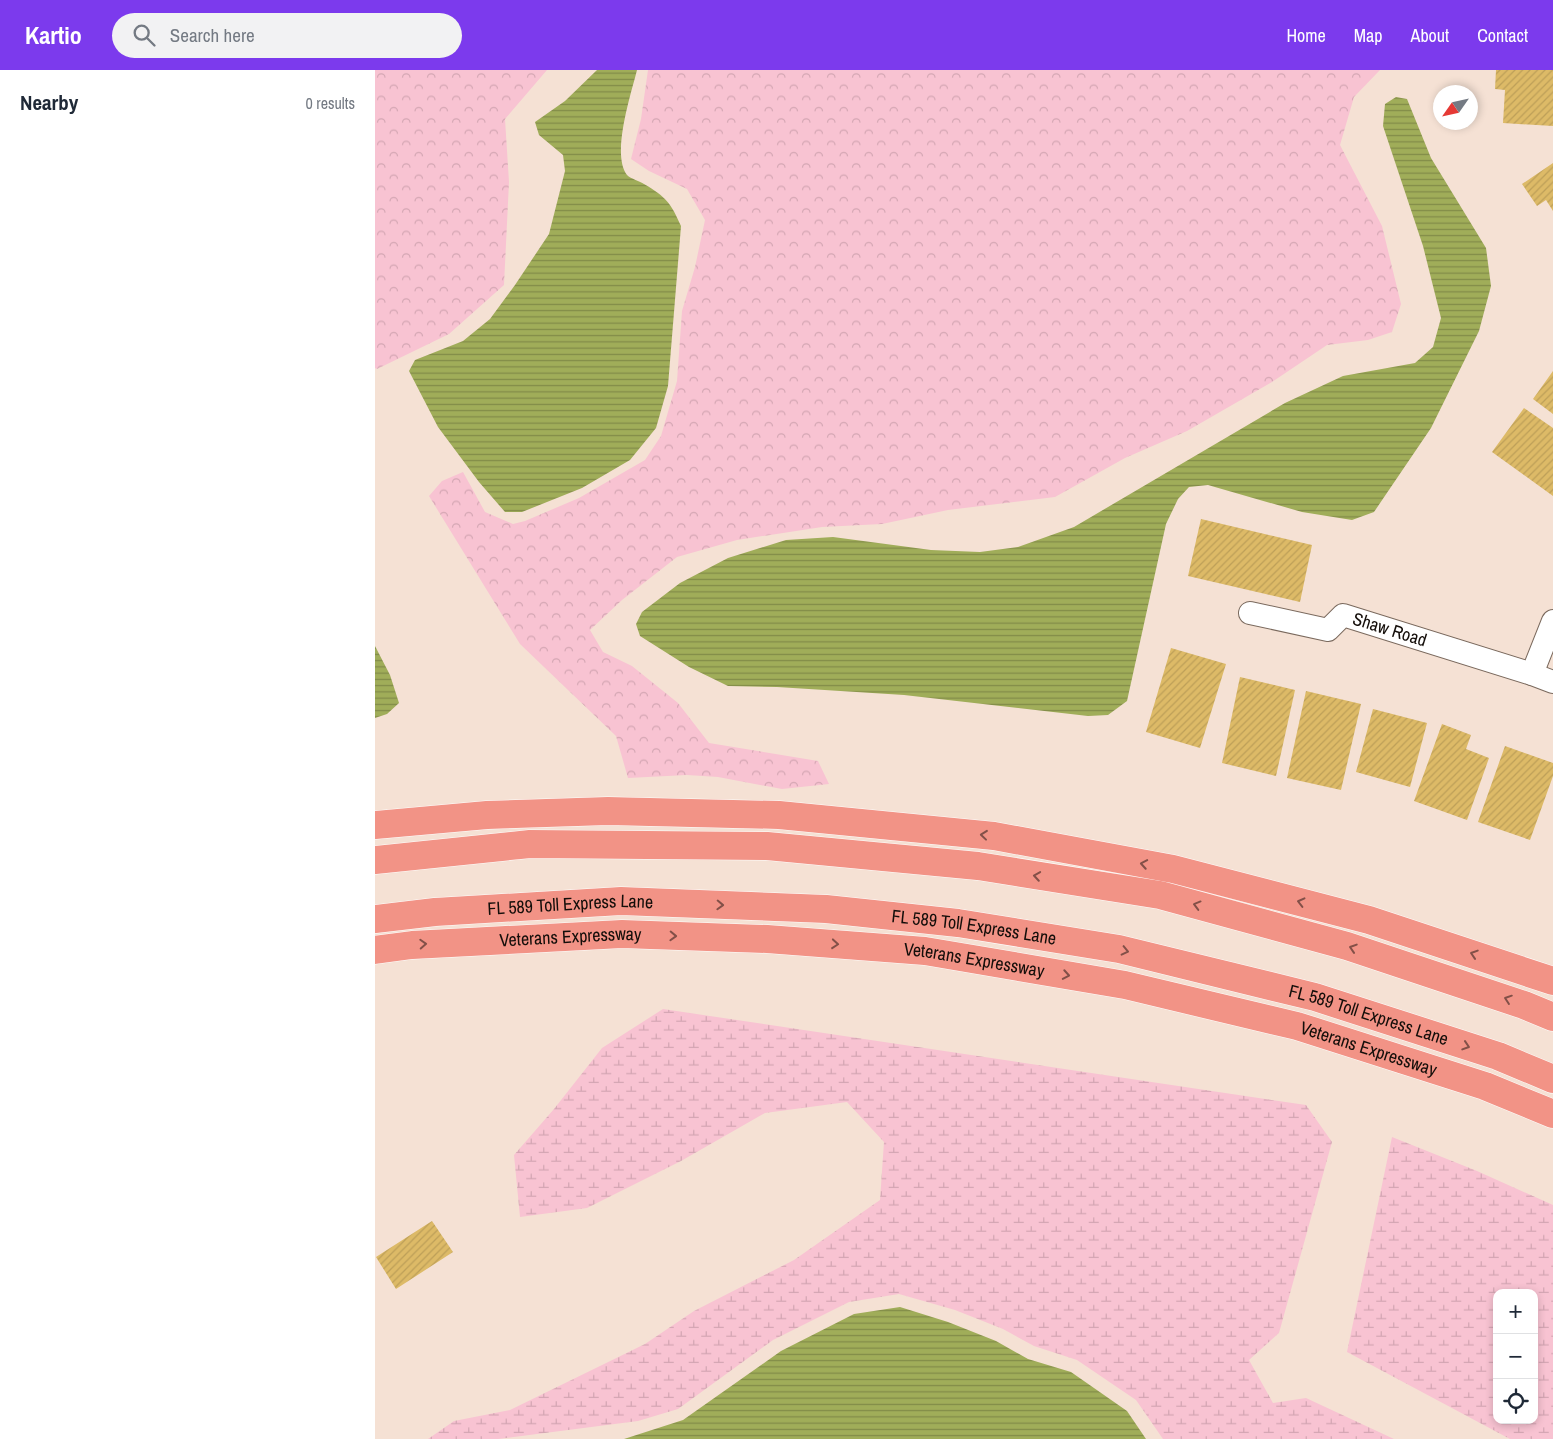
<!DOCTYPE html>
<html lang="en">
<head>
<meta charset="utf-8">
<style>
	:root { --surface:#fff; --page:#f2f2f3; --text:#1f2937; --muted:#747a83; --line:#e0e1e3; --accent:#7c3aed }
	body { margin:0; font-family:"Archivo Narrow",sans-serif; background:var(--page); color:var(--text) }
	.controls { position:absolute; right:15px; bottom:15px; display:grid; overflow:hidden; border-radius:10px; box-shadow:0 2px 8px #0003 }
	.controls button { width:45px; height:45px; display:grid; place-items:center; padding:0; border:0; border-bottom:1px solid var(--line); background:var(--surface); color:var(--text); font:25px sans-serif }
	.compass { position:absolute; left:1058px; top:15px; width:45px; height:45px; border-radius:50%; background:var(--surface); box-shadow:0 2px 8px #0003; rotate:236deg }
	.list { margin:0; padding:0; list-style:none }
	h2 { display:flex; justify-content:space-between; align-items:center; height:65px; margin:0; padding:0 20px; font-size:21px }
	h2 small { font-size:16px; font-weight:400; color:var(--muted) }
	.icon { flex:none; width:28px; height:28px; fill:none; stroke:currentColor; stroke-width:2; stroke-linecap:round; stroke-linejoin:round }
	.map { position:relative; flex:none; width:1178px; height:1369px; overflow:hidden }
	header { display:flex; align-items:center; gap:30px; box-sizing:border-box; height:70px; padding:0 25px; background:var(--accent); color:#fff }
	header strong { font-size:24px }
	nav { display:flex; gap:28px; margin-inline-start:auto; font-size:18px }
	.search { width:350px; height:45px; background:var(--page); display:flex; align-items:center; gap:12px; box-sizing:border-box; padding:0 18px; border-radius:28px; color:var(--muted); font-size:19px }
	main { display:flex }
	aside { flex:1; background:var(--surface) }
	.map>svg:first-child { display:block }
	.forest { fill:url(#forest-crowns) }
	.wetland { fill:url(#wetland-marsh); fill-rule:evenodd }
	.water { fill:url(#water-rules) }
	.building { fill:url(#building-hatch) }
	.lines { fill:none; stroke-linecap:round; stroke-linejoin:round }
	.street-casing { stroke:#7a695d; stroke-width:24 }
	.highway-casing { stroke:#fff; stroke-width:29 }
	.street { stroke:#fff; stroke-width:22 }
	.highway { stroke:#f29386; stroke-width:28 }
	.oneway { stroke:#835048 }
	.labels { text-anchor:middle; stroke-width:4.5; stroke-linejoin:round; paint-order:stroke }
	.street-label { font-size:18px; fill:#140e0a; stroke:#ffefe4 }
</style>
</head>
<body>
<header>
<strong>Kartio</strong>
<div class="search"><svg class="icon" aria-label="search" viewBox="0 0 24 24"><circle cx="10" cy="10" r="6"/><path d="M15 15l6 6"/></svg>Search here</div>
<nav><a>Home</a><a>Map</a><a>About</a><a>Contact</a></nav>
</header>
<main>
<aside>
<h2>Nearby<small>0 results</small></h2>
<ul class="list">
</ul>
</aside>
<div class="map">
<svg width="1178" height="1369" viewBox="0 0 1178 1369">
	<defs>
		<pattern id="forest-crowns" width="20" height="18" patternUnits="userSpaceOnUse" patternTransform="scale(1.25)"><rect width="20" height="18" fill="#f8c3d2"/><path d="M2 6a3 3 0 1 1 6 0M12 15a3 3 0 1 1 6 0" fill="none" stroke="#d4a6b3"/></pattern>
		<pattern id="wetland-marsh" width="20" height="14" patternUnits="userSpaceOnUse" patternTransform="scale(1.25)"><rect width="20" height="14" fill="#f8c3d2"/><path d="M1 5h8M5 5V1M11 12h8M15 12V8" fill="none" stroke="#d4a6b3"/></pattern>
		<pattern id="water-rules" width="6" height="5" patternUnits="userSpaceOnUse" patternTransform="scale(1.25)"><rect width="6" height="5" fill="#a0ad59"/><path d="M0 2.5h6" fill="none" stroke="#818b48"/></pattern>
		<pattern id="building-hatch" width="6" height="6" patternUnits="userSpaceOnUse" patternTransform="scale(1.25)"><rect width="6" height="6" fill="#ddba67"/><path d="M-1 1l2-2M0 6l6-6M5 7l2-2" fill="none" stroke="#bd9f58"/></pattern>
	</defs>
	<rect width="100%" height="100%" fill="#f5e1d4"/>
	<path class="forest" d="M0,0H172L130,49L134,112L129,215L74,264L2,299L0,298Z
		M273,0H1005L979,27L965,75L1007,156L1026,234L1017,262L993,270L952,275L897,312L812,361L750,388L680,427L573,440L507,454L447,457L362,470L302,487L247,530L215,560L228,582L257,596L303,633L334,673L443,691L454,714L407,719L343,707L312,705L253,708L241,666L145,574L54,426L67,411L88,402L110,442L138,454L150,451L204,428L270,390L286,366L302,311L307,241L320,197L330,150L312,119L274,101L256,89L266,49Z"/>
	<path class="wetland" d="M288,939L931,1035L957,1072L904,1263L874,1290L898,1333L931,1328L1019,1369H788L761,1330L702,1290L659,1276L628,1259L580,1240L524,1224L474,1232L398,1270L303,1339L263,1351L123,1369H53L79,1351L135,1340L270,1274L319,1241L419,1190L505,1130L509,1072L472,1032L390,1043L306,1091L212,1138L145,1147L139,1085L179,1039L227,978Z
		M1017,1067L1102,1101L1178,1135V1369H1135L972,1282ZM1122,1223H1159V1350H1122Z"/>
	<path class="water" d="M222,0H262C256,24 236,85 252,105C256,109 265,111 269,114C291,127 296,133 306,156L293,316L281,358L255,390L207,418L147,442H130L104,412L63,357L34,301L40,290L88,271L115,249L140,215L174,164L190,101L188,85L164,65L160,52L190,31Z
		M1021,27L1032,29L1056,88L1111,178L1116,216L1104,261L1056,358L999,442L977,450L927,442L833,415L814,417L803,429L791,454L752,631L733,645L713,646L529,625L402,617L353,616L314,597L265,566L261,554L267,542L305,513L353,488L411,470L458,467L556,480L605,482L643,477L699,457L910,333L968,306L1040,293L1058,277L1066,248L1048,176L1008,56L1010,34Z
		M0,576L15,605L24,633L12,644L0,648Z
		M525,1237L573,1252L621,1271L653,1289L696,1302L752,1341L771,1369H249L308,1350L406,1281L479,1244Z"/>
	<path class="building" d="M1121,0H1178V56L1128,53L1130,20L1120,19Z
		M1178,93V141L1171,130L1162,136L1147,114Z
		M1178,301V344L1158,329Z
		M1149,338L1178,358V426L1117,382Z
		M826,449L937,475L925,532L813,506Z
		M796,578L851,594L825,678L771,662Z
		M865,607L920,620L901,706L847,693Z
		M931,621L986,634L966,720L912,708Z
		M998,639L1052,653L1035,717L981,702Z
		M1067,654L1096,665L1091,679L1114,688L1092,750L1039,731Z
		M1130,676L1178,693V706L1155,770L1103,752Z
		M57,1151L78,1182L21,1219L1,1187Z"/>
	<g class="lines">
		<defs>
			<g id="street">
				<path id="s1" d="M875,543L953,560L968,545L1157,604L1178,612"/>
				<path d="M1157,604L1178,551"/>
			</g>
			<g id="highway">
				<path d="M0,755L112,745L233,741L404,745L619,766L798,799L994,850L1178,911"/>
				<path d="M0,790L155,774L392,776L603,796L785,825L972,876L1149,935L1178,947"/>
				<path id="s2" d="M0,849L60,842L246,831L451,839L583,853L744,879L940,927L1123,986L1178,1009"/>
				<path id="s3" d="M0,880L37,875L247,864L392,869L550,881L750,915L922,956L1110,1016L1178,1044"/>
			</g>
		</defs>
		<use href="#street" class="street-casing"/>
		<use href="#highway" class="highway-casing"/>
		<use href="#street" class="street"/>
		<use href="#highway" class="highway"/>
	</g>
	<defs><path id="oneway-chevron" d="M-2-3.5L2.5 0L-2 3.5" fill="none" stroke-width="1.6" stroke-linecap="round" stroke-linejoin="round" transform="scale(1.25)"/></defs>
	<g class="oneway">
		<use href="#oneway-chevron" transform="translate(609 765) rotate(-174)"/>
		<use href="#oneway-chevron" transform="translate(769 794) rotate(-170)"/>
		<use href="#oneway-chevron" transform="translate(662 806) rotate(-171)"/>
		<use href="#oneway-chevron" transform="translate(926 832) rotate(-166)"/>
		<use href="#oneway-chevron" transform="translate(345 835) rotate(2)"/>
		<use href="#oneway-chevron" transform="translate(822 835) rotate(-165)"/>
		<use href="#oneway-chevron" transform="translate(298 866) rotate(2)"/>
		<use href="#oneway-chevron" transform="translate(48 874) rotate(-3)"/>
		<use href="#oneway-chevron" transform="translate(460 874) rotate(5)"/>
		<use href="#oneway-chevron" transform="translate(978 878) rotate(-162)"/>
		<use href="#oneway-chevron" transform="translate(750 881) rotate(13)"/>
		<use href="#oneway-chevron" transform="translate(1099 884) rotate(-162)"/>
		<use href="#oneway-chevron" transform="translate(691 905) rotate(10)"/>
		<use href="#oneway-chevron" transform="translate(1133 929) rotate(-161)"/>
		<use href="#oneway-chevron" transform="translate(1091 976) rotate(18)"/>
	</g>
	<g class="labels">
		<g class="street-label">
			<text dy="6" stroke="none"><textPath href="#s1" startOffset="150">Shaw Road</textPath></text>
			<text dy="6" stroke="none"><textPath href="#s2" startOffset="196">FL 589 Toll Express Lane</textPath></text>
			<text dy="6" stroke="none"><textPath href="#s2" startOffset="601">FL 589 Toll Express Lane</textPath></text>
			<text dy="6" stroke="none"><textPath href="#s3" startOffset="196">Veterans Expressway</textPath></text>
			<text dy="6" stroke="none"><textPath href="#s3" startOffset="601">Veterans Expressway</textPath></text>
			<text dy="6" stroke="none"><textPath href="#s2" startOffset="1006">FL 589 Toll Express Lane</textPath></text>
			<text dy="6" stroke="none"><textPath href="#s3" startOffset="1006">Veterans Expressway</textPath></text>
		</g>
	</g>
</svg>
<div class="controls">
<button>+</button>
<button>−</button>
<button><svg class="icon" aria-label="locate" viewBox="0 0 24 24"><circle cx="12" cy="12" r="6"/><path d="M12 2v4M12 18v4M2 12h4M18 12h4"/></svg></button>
</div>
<svg class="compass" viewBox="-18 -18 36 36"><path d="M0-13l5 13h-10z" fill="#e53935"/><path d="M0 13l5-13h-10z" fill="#747a83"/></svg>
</div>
</main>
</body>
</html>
